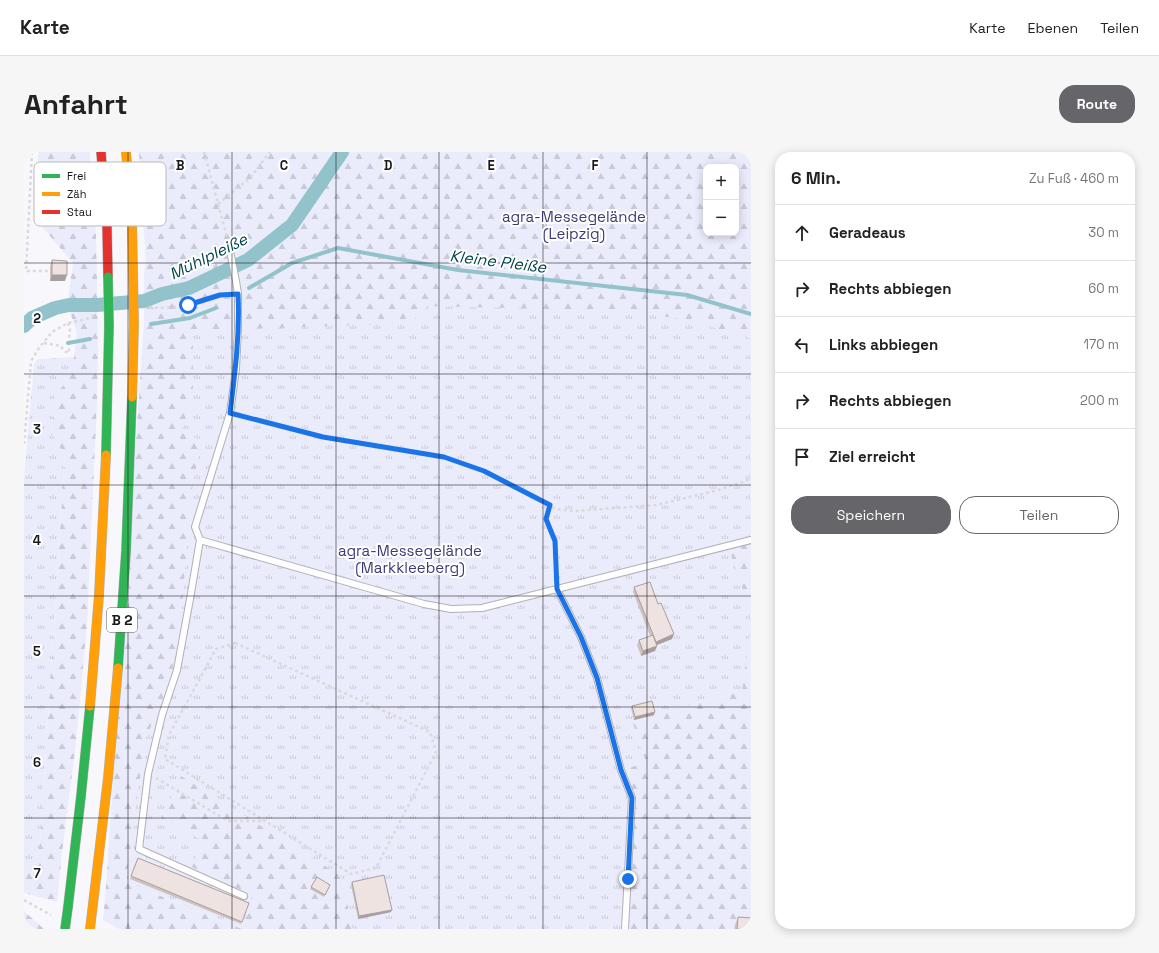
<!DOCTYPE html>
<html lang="de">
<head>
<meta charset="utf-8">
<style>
	:root { --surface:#fff; --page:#f6f6f6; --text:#222; --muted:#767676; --line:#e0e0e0; --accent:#66666a }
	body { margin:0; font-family:"Space Grotesk",sans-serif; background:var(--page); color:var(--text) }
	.controls { position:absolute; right:12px; top:12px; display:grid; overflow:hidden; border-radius:8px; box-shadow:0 2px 10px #0003 }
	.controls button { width:36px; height:36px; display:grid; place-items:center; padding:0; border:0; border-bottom:1px solid var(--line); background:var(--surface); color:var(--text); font:20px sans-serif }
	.stop { position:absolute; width:12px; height:12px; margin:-9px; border:3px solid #1a73e8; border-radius:50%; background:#fff }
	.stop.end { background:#1a73e8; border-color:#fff; box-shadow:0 1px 4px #0008 }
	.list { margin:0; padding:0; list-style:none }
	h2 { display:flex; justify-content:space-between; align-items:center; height:52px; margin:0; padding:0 16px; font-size:17px }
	h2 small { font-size:13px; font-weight:400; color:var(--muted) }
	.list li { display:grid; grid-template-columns:26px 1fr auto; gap:12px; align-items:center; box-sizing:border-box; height:56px; padding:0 16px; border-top:1px solid var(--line) }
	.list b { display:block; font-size:15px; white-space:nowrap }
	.list em { font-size:13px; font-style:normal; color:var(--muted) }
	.actions { display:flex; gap:8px; padding:12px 16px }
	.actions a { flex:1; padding:9px 0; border:1px solid var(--accent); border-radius:16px; text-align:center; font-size:14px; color:var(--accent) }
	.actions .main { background:var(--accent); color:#fff }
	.icon { flex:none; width:22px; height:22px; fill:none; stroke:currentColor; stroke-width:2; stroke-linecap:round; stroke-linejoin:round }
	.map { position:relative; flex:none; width:727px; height:777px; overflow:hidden; border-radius:16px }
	header { display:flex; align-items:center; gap:24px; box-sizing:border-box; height:56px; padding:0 20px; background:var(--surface); border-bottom:1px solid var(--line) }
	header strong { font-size:19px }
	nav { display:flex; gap:22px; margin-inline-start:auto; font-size:14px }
	.intro { display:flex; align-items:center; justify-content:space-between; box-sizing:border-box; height:96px; padding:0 24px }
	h1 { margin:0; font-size:28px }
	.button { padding:10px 18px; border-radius:16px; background:var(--accent); color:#fff; font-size:14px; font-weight:700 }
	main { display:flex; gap:24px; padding:0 24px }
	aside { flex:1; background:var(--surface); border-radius:16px; box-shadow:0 2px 10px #0003 }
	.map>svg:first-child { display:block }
	.grass { fill:url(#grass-tufts); fill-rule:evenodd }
	.forest { fill:url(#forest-firs); fill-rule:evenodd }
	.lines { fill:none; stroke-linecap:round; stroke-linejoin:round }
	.stream { stroke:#93c3ca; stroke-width:4 }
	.canal { stroke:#93c3ca; stroke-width:14 }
	.lane-casing { stroke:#b1b1b5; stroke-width:8 }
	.fast-casing { stroke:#b1b1b5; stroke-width:10 }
	.slow-casing { stroke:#b1b1b5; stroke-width:10 }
	.jam-casing { stroke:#b1b1b5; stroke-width:10 }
	.path { stroke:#dadadc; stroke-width:2.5; stroke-dasharray:3 3; stroke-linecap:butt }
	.lane { stroke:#fefeff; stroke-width:6 }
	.fast { stroke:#30b455; stroke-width:9 }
	.slow { stroke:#ff9f0a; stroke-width:9 }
	.jam { stroke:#e5322d; stroke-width:9 }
	.fast-bridge-casing { stroke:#b1b1b5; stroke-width:10; stroke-linecap:butt }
	.slow-bridge-casing { stroke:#b1b1b5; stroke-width:10; stroke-linecap:butt }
	.fast-bridge { stroke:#30b455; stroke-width:9 }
	.slow-bridge { stroke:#ff9f0a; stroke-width:9 }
	.wall { fill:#cdc3c2 }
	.shaded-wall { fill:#a79f9e }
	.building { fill:#eee3e1; stroke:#a79f9e }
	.route { stroke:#1a73e8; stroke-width:5 }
	.grid { fill:none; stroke:#18181c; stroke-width:1; stroke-opacity:0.55 }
	.labels { text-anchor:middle; stroke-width:4; stroke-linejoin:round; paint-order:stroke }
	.shield { fill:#fff; stroke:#5d5d60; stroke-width:1 }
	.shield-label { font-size:14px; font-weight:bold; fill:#18181c }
	.park-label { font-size:15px; fill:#3e3a77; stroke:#fff }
	.water-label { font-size:16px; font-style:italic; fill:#01444a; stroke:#fff }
	.key { fill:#fff; stroke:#bababb; stroke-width:1 }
	.key-label { font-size:11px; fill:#18181c }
	.grid-label { font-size:13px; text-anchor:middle; font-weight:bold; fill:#18181c; stroke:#fff; stroke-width:4; stroke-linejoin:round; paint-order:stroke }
</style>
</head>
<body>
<header>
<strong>Karte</strong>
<nav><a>Karte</a><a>Ebenen</a><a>Teilen</a></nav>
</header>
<div class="intro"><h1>Anfahrt</h1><a class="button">Route</a></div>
<main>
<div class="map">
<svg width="727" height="777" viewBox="0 0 727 777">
	<defs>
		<pattern id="grass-tufts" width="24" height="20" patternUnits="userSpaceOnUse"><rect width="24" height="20" fill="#ebecfb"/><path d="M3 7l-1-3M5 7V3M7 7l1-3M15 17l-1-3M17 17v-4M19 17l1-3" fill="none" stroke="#c9cad7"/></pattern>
		<pattern id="forest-firs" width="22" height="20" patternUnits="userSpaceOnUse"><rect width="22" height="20" fill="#ebecfb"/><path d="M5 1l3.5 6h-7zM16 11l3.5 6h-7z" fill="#c9cad7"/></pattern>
	</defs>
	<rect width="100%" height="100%" fill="#f8f8fc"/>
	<path class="grass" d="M115,0H727V529L718,538L609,571L622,612L608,646L601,777H218L83,722L120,171V123L122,109ZM682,15H712V81H682Z
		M50,205L43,229L30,245L27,281L41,303L16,690L12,713L0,725V323L10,212L14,207Z"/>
	<path class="forest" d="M14,0H66L72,84L73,126L74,200L73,251L63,472L52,591L38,701L33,750L0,741V725L12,713L16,690L41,303L27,282L30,245L43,229L50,205L53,182L46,160L44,147L49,111L13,69Z
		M115,0H727V187L721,184L663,168L606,159L404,154L386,171L220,177L169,181V242L158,277L177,290L168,337L158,452L148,525L121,588L102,730L218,777H95L79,768L83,722L120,171V123L122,109ZM682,15H712V81H682Z
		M727,388V462L704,394Z
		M727,473V774L711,773L710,777H601L608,646L597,618L622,611L609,571L718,538Z
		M157,624L318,725L328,776L332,777H219L228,743L168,715L178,688L137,666Z
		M0,759L20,777H0Z"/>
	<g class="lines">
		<path class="stream" d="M225,136L268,111L314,96L434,118L663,143L727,162
			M127,172L166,166L192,156
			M44,191L66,187"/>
		<path class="canal" d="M0,174L8,166L31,156L45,153H73L120,149L138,142L165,136L224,108L268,73L318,0"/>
		<defs>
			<path id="lane" d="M205,94L212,129L214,142V177L212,217L206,261L171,375L176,388L166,447L153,518L138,563L124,622L115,697L220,744
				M176,388L400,452L427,457L458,456L727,388
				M533,437L557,485L573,526L597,618L608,646L601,777"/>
			<path id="fast" d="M82,303L85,173
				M94,516L102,399L108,245
				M44,755L57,644L66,554"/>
			<path id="slow" d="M102,0L108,67L109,123
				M108,245L110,172
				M66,554L75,443L82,303
				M66,777L84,626L94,516"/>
			<path id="jam" d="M77,0L83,75L84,125"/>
		</defs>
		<use href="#lane" class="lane-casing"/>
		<use href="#fast" class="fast-casing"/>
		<use href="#slow" class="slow-casing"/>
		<use href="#jam" class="jam-casing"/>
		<path class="path" d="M8,0L2,119H26
			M180,0L203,85
			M194,52L226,26L246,0
			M125,155C135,157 157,155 166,152C180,149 192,143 206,142
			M44,171L46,177L45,187
			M20,191L37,194L40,199L45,201V194
			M214,263L299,285L420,305L460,319L532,357L551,359L632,353L691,339L727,327
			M0,292L7,209L15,196L28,180L44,171L63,167L69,163
			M526,353L522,367L531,389L532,429
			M211,491L406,580L412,600L352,716L327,722L141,607L145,583L192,497Z
			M132,626L204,669H241
			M0,748L27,763"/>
		<use href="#lane" class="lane"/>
		<use href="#fast" class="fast"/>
		<use href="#slow" class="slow"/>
		<use href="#jam" class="jam"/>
		<defs>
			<path id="fast-bridge" d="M84,125L85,173
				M41,777L44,755"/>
			<path id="slow-bridge" d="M109,123L110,172"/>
		</defs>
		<use href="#fast-bridge" class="fast-bridge-casing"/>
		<use href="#slow-bridge" class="slow-bridge-casing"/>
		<use href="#fast-bridge" class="fast-bridge"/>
		<use href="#slow-bridge" class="slow-bridge"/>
	</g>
	<path class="wall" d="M28,108L41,129H26V114Z
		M610,435L634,452L648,487L633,493L631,499L617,504L613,493L615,488L626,484L609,440Z
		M608,554L630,563L610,568L607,556Z
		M114,706L225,751L217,772L106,727Z
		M328,730L367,760L334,767L327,733Z
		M306,733L300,745L286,737L287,735Z
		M714,765L727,777H710L711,773Z"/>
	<path class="shaded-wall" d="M28,123H43L41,129H26Z
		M650,482L648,487L630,494L632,490Z
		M633,494L631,499L617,504L619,499Z
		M631,560L630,563L610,568L611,565Z
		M368,758L367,760L334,767L335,764Z"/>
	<path class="building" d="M28,108L43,109V123H28Z
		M626,430L634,452L637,451L650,482L632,490L610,435Z
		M629,483L633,494L619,499L615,488Z
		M628,549L631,560L611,565L608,554Z
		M114,706L225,751L218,770L107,724Z
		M360,723L368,758L335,764L328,730Z
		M293,725L306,733L301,743L287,735Z
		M714,765L727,766V777H713Z"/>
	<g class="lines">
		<path class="route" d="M164,153L196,143L214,142C216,182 211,221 206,261L299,285L420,305L460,319L526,353L522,367L531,389L533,437L557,485L573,526L597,618L608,646L604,727"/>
	</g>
	<path class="grid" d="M104,0V777M208,0V777M312,0V777M415,0V777M519,0V777M623,0V777M0,111H727M0,222H727M0,333H727M0,444H727M0,555H727M0,666H727"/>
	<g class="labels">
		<rect class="shield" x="83" y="456" width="30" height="24" rx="3"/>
		<g class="shield-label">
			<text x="98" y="473">B 2</text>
		</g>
		<g class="park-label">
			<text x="550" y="70">agra-Messegelände<tspan x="550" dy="17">(Leipzig)</tspan></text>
			<text x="386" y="404">agra-Messegelände<tspan x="386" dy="17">(Markkleeberg)</tspan></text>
		</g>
		<g class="water-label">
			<text transform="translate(184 104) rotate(-26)" y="6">Mühlpleiße</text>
			<text transform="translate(474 109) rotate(7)" y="6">Kleine Pleiße</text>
		</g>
	</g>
	<rect x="10" y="10" width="132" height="64" rx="6" class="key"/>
	<rect x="18" y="22" width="18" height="4" fill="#30b455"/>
	<rect x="18" y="40" width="18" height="4" fill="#ff9f0a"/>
	<rect x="18" y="58" width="18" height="4" fill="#e5322d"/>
	<g class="key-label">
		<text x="43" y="28">Frei</text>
		<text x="43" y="46">Zäh</text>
		<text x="43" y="64">Stau</text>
	</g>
	<g class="grid-label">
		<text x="156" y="18">B</text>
		<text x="260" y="18">C</text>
		<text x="364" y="18">D</text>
		<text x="467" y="18">E</text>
		<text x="571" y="18">F</text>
		<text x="13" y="171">2</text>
		<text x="13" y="282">3</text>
		<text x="13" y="393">4</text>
		<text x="13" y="504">5</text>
		<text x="13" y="615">6</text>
		<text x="13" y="726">7</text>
	</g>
</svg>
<div class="controls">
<button>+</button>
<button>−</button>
</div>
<div class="stop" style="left:164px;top:153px"></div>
<div class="stop end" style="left:604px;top:727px"></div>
</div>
<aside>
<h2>6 Min.<small>Zu Fuß · 460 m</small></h2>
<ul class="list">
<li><svg class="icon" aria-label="ahead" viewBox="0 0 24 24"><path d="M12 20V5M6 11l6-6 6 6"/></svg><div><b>Geradeaus</b></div><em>30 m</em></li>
<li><svg class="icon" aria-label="right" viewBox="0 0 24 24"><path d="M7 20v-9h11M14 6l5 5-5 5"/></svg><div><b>Rechts abbiegen</b></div><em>60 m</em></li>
<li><svg class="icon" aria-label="left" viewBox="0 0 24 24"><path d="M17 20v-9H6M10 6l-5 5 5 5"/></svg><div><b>Links abbiegen</b></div><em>170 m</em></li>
<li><svg class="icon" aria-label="right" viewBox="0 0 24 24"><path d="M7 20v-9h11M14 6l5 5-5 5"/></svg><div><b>Rechts abbiegen</b></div><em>200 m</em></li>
<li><svg class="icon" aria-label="arrive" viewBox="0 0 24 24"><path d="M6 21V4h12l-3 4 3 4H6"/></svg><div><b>Ziel erreicht</b></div></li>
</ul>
<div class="actions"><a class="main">Speichern</a><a>Teilen</a></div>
</aside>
</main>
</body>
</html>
